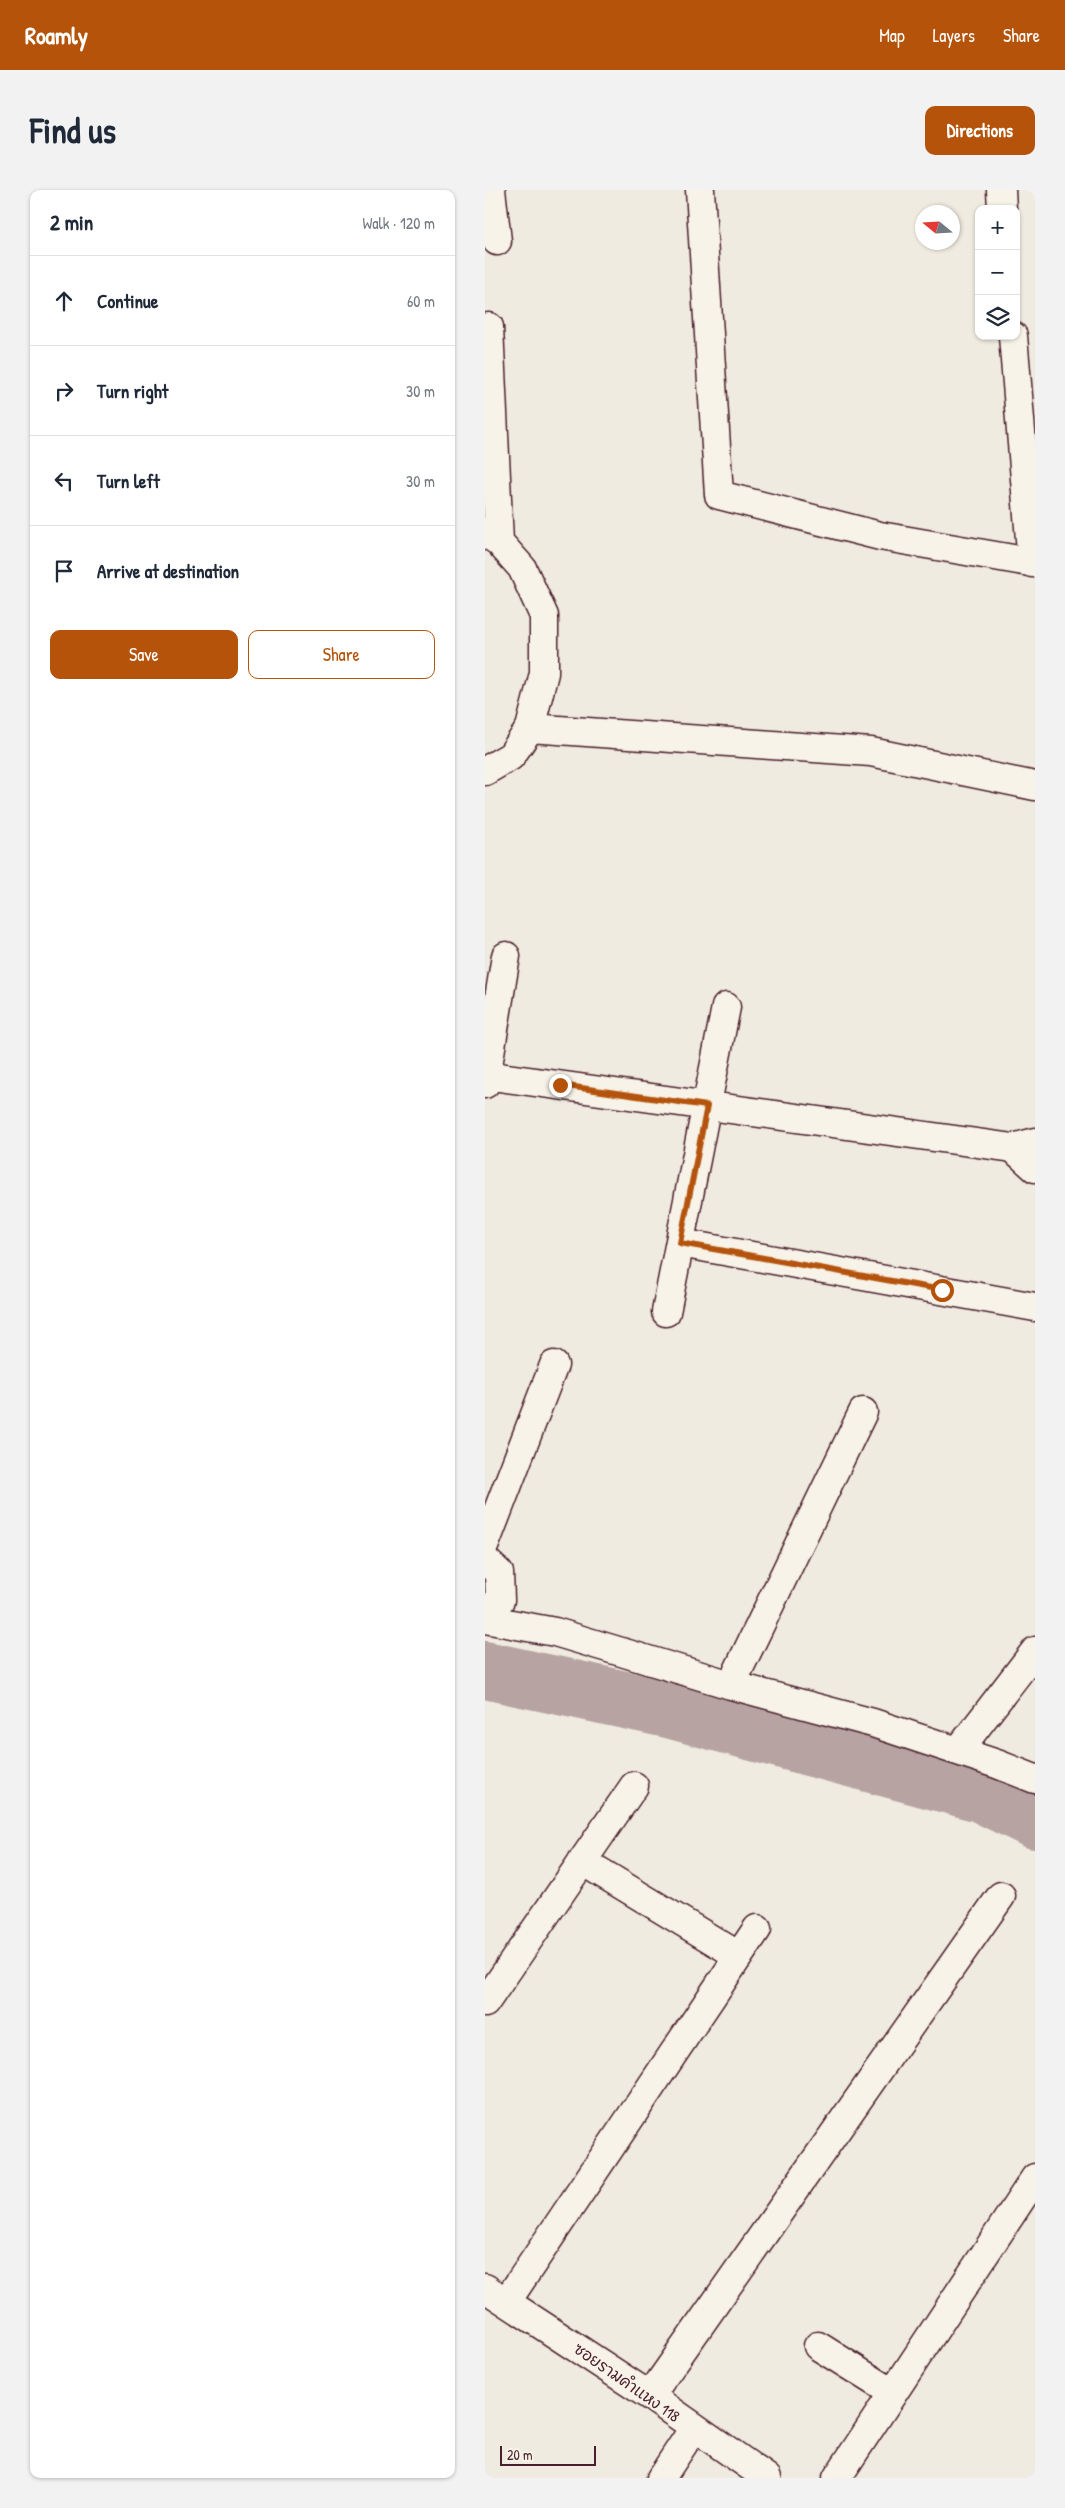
<!DOCTYPE html>
<html lang="en">
<head>
<meta charset="utf-8">
<style>
	:root { --surface:#fff; --page:#f2f2f3; --text:#1f2937; --muted:#747a83; --line:#e0e1e3; --accent:#b45309 }
	body { margin:0; font-family:"Patrick Hand","Playpen Sans Thai",sans-serif; background:var(--page); color:var(--text) }
	.controls { position:absolute; right:15px; top:15px; display:grid; overflow:hidden; border-radius:10px; box-shadow:0 1px 4px #0004 }
	.controls button { width:45px; height:45px; display:grid; place-items:center; padding:0; border:0; border-bottom:1px solid var(--line); background:var(--surface); color:var(--text); font:25px sans-serif }
	.compass { position:absolute; left:430px; top:15px; width:45px; height:45px; border-radius:50%; background:var(--surface); box-shadow:0 1px 4px #0004; rotate:288deg }
	.scale { position:absolute; left:15px; bottom:12px; width:96px; box-sizing:border-box; padding-left:5px; border:2px solid #4a1f2b; border-top:0; font-size:14px; line-height:18px; white-space:nowrap; color:#4a1f2b; -webkit-text-stroke:4px #f7f3e8; paint-order:stroke }
	.stop { position:absolute; width:15px; height:15px; margin:-11px; border:4px solid #b45309; border-radius:50%; background:#fff }
	.stop.end { background:#b45309; border-color:#fff; box-shadow:0 1px 5px #0008 }
	.list { margin:0; padding:0; list-style:none }
	h2 { display:flex; justify-content:space-between; align-items:center; height:65px; margin:0; padding:0 20px; font-size:21px }
	h2 small { font-size:16px; font-weight:400; color:var(--muted) }
	.list li { display:grid; grid-template-columns:32px 1fr auto; gap:15px; align-items:center; box-sizing:border-box; height:90px; padding:0 20px; border-top:1px solid var(--line) }
	.list b { display:block; font-size:19px; white-space:nowrap }
	.list em { font-size:16px; font-style:normal; color:var(--muted) }
	.actions { display:flex; gap:10px; padding:15px 20px }
	.actions a { flex:1; padding:11px 0; border:1px solid var(--accent); border-radius:10px; text-align:center; font-size:18px; color:var(--accent) }
	.actions .main { background:var(--accent); color:#fff }
	.icon { flex:none; width:28px; height:28px; fill:none; stroke:currentColor; stroke-width:2; stroke-linecap:round; stroke-linejoin:round }
	.map { position:relative; flex:none; width:550px; height:2288px; overflow:hidden; border-radius:10px }
	header { display:flex; align-items:center; gap:30px; box-sizing:border-box; height:70px; padding:0 25px; background:var(--accent); color:#fff }
	header strong { font-size:24px }
	nav { display:flex; gap:28px; margin-inline-start:auto; font-size:18px }
	.intro { display:flex; align-items:center; justify-content:space-between; box-sizing:border-box; height:120px; padding:0 30px }
	h1 { margin:0; font-size:35px }
	.button { padding:12px 22px; border-radius:10px; background:var(--accent); color:#fff; font-size:18px; font-weight:700 }
	main { display:flex; gap:30px; padding:0 30px }
	aside { flex:1; background:var(--surface); border-radius:10px; box-shadow:0 1px 4px #0004 }
	.map>svg:first-child { display:block }
	.lines { fill:none; stroke-linecap:round; stroke-linejoin:round }
	.river { stroke:#b7a4a2; stroke-width:58 }
	.minor-casing { stroke:#4a1f2b; stroke-width:31 }
	.minor { stroke:#f7f3e8; stroke-width:28 }
	.route { stroke:#b45309; stroke-width:6 }
	.labels { text-anchor:middle; stroke-width:4; stroke-linejoin:round; paint-order:stroke }
	.street-label { font-size:16px; fill:#4a1f2b; stroke:#f7f3e8 }
</style>
</head>
<body>
<header>
<strong>Roamly</strong>
<nav><a>Map</a><a>Layers</a><a>Share</a></nav>
</header>
<div class="intro"><h1>Find us</h1><a class="button">Directions</a></div>
<main>
<aside>
<h2>2 min<small>Walk · 120 m</small></h2>
<ul class="list">
<li><svg class="icon" aria-label="ahead" viewBox="0 0 24 24"><path d="M12 20V5M6 11l6-6 6 6"/></svg><div><b>Continue</b></div><em>60 m</em></li>
<li><svg class="icon" aria-label="right" viewBox="0 0 24 24"><path d="M7 20v-9h11M14 6l5 5-5 5"/></svg><div><b>Turn right</b></div><em>30 m</em></li>
<li><svg class="icon" aria-label="left" viewBox="0 0 24 24"><path d="M17 20v-9H6M10 6l-5 5 5 5"/></svg><div><b>Turn left</b></div><em>30 m</em></li>
<li><svg class="icon" aria-label="arrive" viewBox="0 0 24 24"><path d="M6 21V4h12l-3 4 3 4H6"/></svg><div><b>Arrive at destination</b></div></li>
</ul>
<div class="actions"><a class="main">Save</a><a>Share</a></div>
</aside>
<div class="map">
<svg width="550" height="2288" viewBox="0 0 550 2288">
	<rect width="100%" height="100%" fill="#f0ebe0"/>
	<filter id="ink" filterUnits="userSpaceOnUse"><feTurbulence type="fractalNoise" baseFrequency=".02" numOctaves="2"/><feDisplacementMap in="SourceGraphic" scale="10" xChannelSelector="R" yChannelSelector="G"/><feConvolveMatrix kernelMatrix="1 2 1 2 8 2 1 2 1" color-interpolation-filters="sRGB"/></filter>
	<g filter="url(#ink)">
		<g class="lines">
			<path class="river" d="M0,1480L187,1520L495,1603L550,1630"/>
			<defs>
				<path id="minor" d="M6,0L12,51
					M215,0L234,305L395,346L550,373
					M516,0L517,19
					M4,137L14,352
					M528,146L547,373
					M0,342L14,352L37,378L59,426V483L45,538L26,566L0,581
					M45,538L386,562L550,596
					M0,885L528,958L550,952
					M0,894L21,766
					M528,958L550,978
					M195,1053L550,1117
					M181,1122L241,817
					M0,1354L69,1175
					M0,1370L14,1383L15,1410L0,1425
					M0,1429L70,1442L246,1495L388,1533L512,1574L550,1589
					M246,1495L378,1222
					M473,1561L550,1461
					M97,1671L254,1766
					M0,1813L149,1596
					M0,2098L165,2206L282,2288
					M22,2111L272,1739
					M333,2156L408,2203
					M165,2206L516,1706
					M176,2288L209,2238
					M352,2288L550,1988"/>
			</defs>
			<use href="#minor" class="minor-casing"/>
			<use href="#minor" class="minor"/>
		</g>
	</g>
	<g class="lines" filter="url(#ink)">
		<path class="route" d="M75,895L222,916L195,1053L457,1100"/>
	</g>
	<g class="labels">
		<g class="street-label">
			<text transform="translate(142 2192) rotate(35)" y="6">ซอยรามคำแหง 118</text>
		</g>
	</g>
</svg>
<div class="controls">
<button>+</button>
<button>−</button>
<button><svg class="icon" aria-label="layers" viewBox="0 0 24 24"><path d="M12 4l9 5-9 5-9-5zM3 14l9 5 9-5"/></svg></button>
</div>
<svg class="compass" viewBox="-18 -18 36 36"><path d="M0-13l5 13h-10z" fill="#e53935"/><path d="M0 13l5-13h-10z" fill="#747a83"/></svg>
<div class="scale">20 m</div>
<div class="stop" style="left:457px;top:1100px"></div>
<div class="stop end" style="left:75px;top:895px"></div>
</div>
</main>
</body>
</html>
